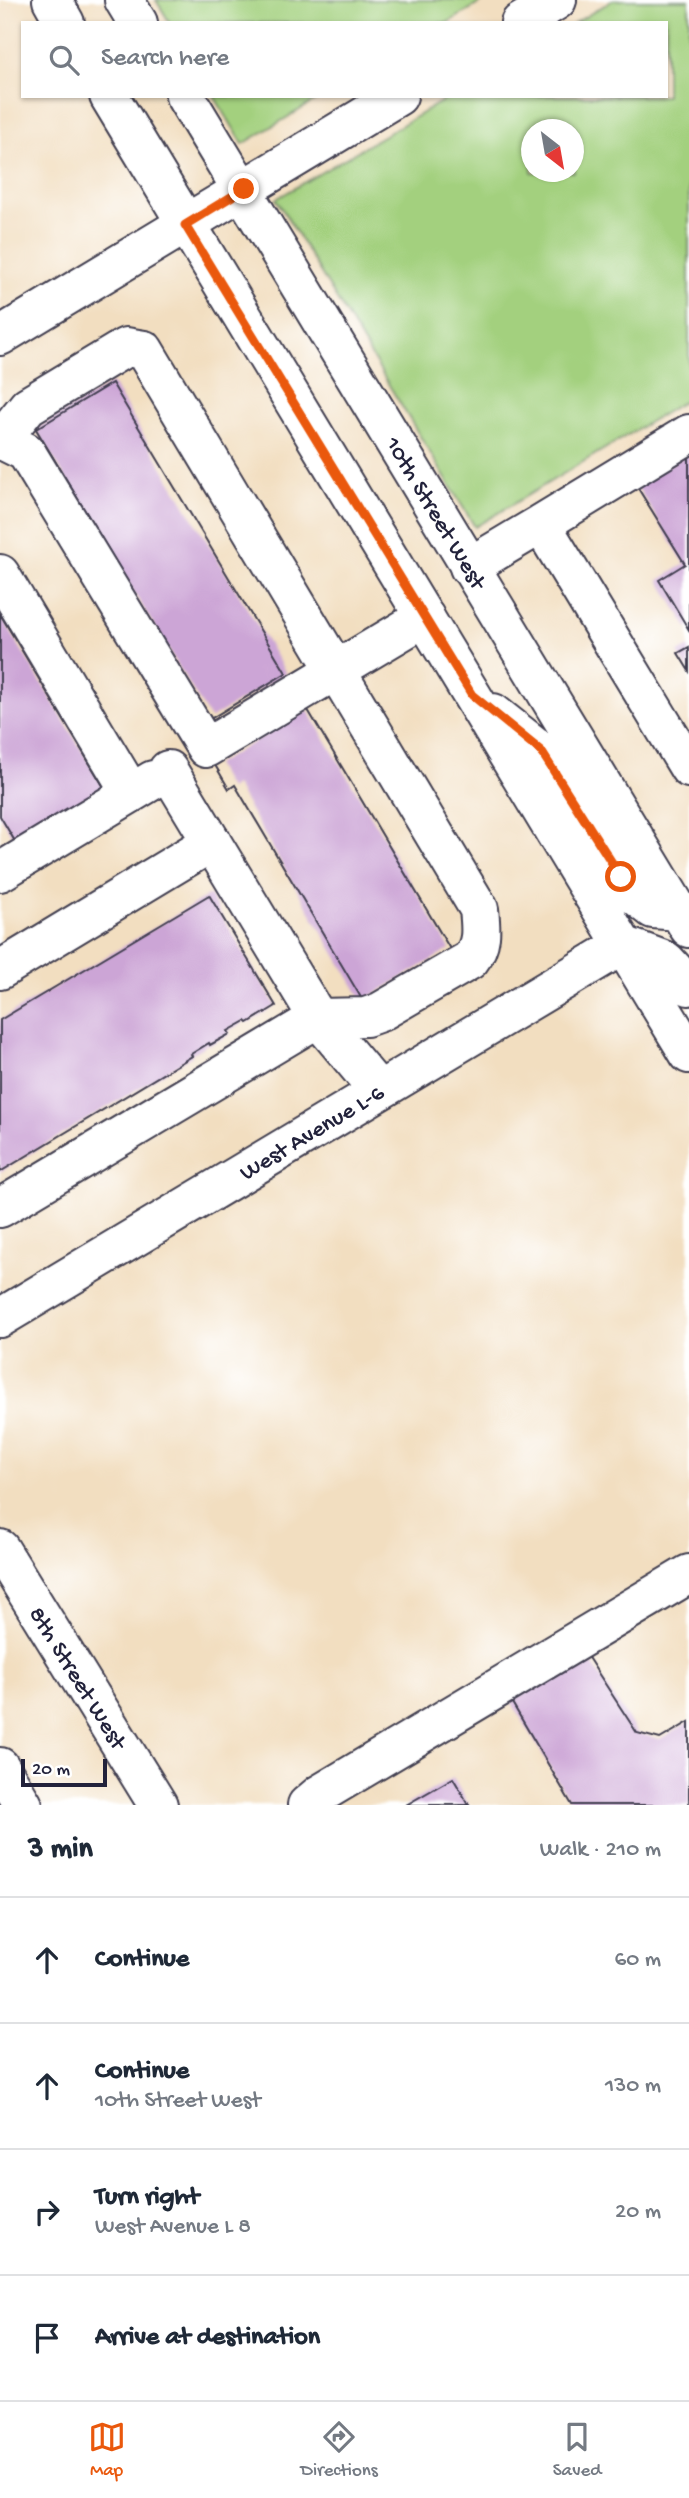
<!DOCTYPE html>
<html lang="en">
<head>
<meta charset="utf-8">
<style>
	:root { --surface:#fff; --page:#f6f6f7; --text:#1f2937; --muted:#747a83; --line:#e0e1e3; --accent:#ea580c }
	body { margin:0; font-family:"Gochi Hand",sans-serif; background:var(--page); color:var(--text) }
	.compass { position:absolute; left:521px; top:119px; width:63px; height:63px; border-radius:50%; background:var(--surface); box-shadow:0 2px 5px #0004; rotate:149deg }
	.scale { position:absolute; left:21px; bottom:18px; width:86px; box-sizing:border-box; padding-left:7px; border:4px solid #22223b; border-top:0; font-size:19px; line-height:24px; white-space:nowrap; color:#22223b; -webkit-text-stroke:5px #fff; paint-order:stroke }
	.stop { position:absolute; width:21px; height:21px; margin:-16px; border:5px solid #ea580c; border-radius:50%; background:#fff }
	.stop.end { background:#ea580c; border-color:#fff; box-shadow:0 2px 7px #0008 }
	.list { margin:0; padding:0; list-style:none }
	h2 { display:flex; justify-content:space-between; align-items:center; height:91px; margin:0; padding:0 28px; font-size:30px }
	h2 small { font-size:23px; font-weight:400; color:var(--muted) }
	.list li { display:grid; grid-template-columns:46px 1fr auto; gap:21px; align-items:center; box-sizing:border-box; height:126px; padding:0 28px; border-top:2px solid var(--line) }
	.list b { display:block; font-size:26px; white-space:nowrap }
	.list p { margin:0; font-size:23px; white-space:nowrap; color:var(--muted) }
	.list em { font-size:23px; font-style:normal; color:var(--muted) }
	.icon { flex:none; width:38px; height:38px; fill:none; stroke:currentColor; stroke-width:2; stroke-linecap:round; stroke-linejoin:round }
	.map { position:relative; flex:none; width:689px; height:1805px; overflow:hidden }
	.search { position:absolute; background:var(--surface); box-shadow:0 2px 5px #0004; left:21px; right:21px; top:21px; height:77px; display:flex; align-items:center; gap:18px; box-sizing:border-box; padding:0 24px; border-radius:0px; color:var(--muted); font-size:26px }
	.sheet { height:595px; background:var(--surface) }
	nav { display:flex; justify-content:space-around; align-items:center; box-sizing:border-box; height:98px; border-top:2px solid var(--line); background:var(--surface); font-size:19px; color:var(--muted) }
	nav a { display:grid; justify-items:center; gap:4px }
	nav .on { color:var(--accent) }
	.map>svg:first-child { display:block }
	.green { fill:#a3d07e; stroke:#62795c; stroke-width:2; fill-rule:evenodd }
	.building { fill:#cca5d6 }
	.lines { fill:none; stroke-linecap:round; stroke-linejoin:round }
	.minor-casing { stroke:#413e4f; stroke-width:42 }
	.major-casing { stroke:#413e4f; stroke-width:42 }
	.minor { stroke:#fff; stroke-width:38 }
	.major { stroke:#fff; stroke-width:38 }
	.route { stroke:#ea580c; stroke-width:9 }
	.labels { text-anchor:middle; stroke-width:5; stroke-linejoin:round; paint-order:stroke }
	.street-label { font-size:24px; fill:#22223b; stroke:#fff }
</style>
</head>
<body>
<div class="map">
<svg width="689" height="1805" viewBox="0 0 689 1805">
	<rect width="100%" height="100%" fill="#fff"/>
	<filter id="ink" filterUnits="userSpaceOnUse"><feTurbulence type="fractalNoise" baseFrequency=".0143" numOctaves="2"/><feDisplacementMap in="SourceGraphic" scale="14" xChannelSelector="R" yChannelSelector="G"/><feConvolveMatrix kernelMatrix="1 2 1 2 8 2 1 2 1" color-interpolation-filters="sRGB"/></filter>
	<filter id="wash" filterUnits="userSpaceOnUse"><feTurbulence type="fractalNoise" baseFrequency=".00686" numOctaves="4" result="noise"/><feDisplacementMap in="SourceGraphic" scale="28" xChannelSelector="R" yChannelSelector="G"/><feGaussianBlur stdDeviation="1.57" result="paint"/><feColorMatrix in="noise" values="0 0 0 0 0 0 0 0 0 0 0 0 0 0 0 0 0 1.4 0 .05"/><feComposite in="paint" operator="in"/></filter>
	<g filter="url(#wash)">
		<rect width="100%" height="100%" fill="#f2dec0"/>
		<path class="green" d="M156,0H485L447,23H170Z
			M613,0H689V398L475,527L276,199L451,96H666V23H575ZM532,130H574V172H532Z
			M214,96H323L243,144Z"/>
		<g id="blocks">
			<path class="building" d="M112,383L286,673L210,719L36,429Z
				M689,453V630L659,580L685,564L636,485Z
				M0,614L105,789L16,843L0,816Z
				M689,647V671L678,653Z
				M308,710L450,949L363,1001L235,785L229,789L215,765Z
				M209,895L276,1006L248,1023L246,1021L228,1031L230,1034L210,1045L209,1043L191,1054L192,1056L0,1172V1020Z
				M587,1656L637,1733L660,1739L689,1722V1805H572L511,1701Z
				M453,1778L469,1805H406Z"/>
		</g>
	</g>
	<g filter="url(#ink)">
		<use href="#blocks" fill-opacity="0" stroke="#413e4f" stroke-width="2"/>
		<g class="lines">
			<defs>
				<path id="minor" d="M520,23L557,0
					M0,336L398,96
					M0,439L26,452L206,748L425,617
					M0,441L28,406L126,347L144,350L479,909C481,929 483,944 470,960L380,1012L366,1017L318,1018L0,1208
					M541,524L689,434
					M469,567L541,524L689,768
					M0,574L131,793
					M168,770L318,1018L379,1091
					M0,872L153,780
					M0,970L212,842
					M0,1318L623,945
					M0,1549L158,1805
					M0,1767L23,1805
					M307,1805L320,1794L689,1574"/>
				<path id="major" d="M52,0L65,23
					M124,0L138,23
					M109,96L689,1054
					M185,96L689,928
					M493,713L541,751L634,894L653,909L679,911
					M623,945L666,961L689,986"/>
			</defs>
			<use href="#minor" class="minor-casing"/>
			<use href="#major" class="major-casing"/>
			<use href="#minor" class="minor"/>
			<use href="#major" class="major"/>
		</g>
	</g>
	<g class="lines" filter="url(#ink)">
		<path class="route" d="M244,189L185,225L472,695L541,751L621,877"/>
	</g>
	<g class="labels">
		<g class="street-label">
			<text transform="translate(437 512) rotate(59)" y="8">10th Street West</text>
			<text transform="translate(311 1131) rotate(-31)" y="8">West Avenue L-6</text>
			<text transform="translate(79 1677) rotate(58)" y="8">8th Street West</text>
		</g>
	</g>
</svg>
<svg class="compass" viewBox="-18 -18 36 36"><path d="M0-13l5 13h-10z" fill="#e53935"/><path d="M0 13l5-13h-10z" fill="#747a83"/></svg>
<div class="scale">20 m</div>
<div class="stop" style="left:621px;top:877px"></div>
<div class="stop end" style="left:244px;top:189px"></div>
<div class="search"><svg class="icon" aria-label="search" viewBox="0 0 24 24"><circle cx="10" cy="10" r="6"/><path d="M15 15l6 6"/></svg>Search here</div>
</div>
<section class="sheet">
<h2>3 min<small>Walk · 210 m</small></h2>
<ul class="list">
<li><svg class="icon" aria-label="ahead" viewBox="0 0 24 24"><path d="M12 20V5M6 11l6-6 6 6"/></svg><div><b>Continue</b></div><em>60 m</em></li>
<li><svg class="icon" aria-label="ahead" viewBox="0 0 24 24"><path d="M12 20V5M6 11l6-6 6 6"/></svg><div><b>Continue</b><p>10th Street West</p></div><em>130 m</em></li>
<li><svg class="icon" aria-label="right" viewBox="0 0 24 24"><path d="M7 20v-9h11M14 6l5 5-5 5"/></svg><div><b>Turn right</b><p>West Avenue L 8</p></div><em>20 m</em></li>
<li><svg class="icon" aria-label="arrive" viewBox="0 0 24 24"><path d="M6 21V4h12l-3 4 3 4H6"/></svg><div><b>Arrive at destination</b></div></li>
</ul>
</section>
<nav>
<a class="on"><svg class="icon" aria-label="map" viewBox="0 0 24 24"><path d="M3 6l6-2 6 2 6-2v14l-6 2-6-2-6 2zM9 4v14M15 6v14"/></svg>Map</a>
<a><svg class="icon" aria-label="directions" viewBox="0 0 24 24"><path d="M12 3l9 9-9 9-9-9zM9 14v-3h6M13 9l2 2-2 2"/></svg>Directions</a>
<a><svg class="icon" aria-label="saved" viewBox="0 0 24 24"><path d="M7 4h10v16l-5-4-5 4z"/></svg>Saved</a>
</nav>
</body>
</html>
